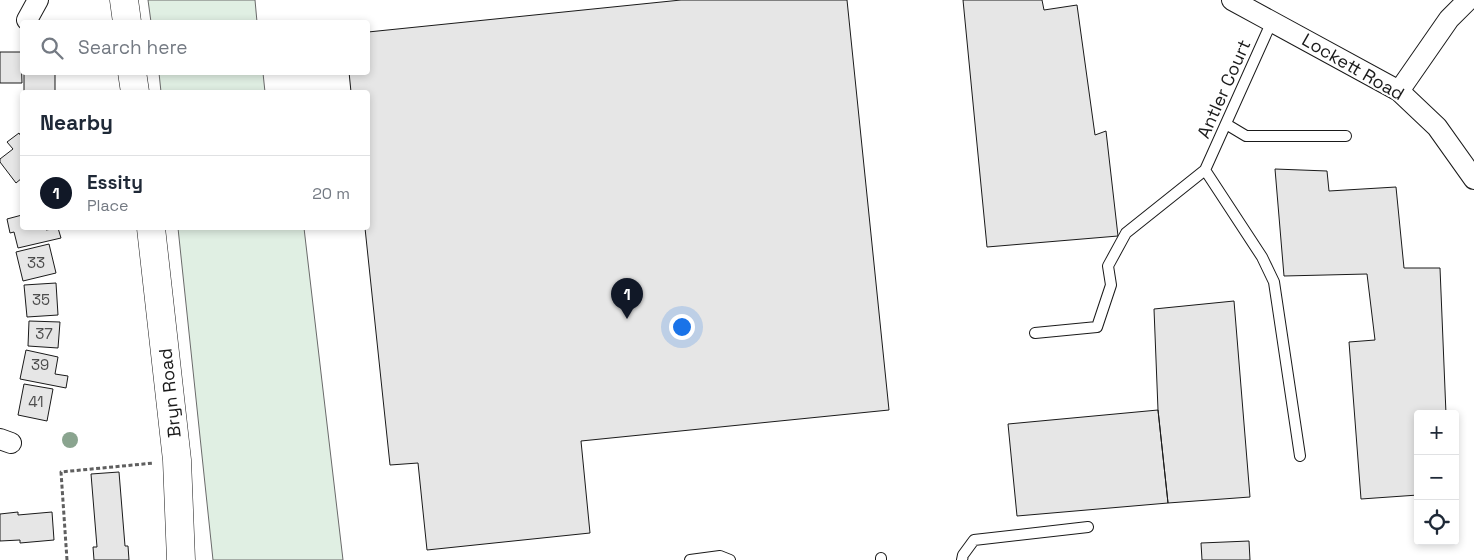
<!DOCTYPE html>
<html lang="en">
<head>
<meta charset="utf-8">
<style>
	:root { --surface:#fff; --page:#f2f2f3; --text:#1f2937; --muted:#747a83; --line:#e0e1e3; --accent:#111827 }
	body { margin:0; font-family:"Space Grotesk",sans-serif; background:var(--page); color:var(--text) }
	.controls { position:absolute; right:15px; bottom:15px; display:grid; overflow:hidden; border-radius:5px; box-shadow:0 2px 8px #0003 }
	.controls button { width:45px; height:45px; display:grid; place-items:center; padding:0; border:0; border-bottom:1px solid var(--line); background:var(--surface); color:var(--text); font:25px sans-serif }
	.you { position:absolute; left:681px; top:326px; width:18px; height:18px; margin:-12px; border:4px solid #fff; border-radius:50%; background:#1a73e8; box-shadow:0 0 0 8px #1a73e833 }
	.badge { display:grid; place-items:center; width:32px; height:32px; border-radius:50%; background:var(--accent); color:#fff; font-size:16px; font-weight:700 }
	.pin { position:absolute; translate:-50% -41px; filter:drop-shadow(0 1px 2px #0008) }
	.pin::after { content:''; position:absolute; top:26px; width:18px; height:15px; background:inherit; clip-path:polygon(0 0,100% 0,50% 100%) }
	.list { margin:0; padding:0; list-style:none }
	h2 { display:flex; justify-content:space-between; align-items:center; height:65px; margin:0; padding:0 20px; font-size:21px }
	h2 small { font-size:16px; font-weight:400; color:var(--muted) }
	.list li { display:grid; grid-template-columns:32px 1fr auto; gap:15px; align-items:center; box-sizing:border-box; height:75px; padding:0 20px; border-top:1px solid var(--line) }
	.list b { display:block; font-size:19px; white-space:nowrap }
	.list p { margin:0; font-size:16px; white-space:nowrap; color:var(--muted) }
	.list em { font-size:16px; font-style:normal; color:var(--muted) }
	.icon { flex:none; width:28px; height:28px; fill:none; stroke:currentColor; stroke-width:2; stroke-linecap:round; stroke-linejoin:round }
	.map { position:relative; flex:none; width:1474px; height:560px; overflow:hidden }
	.search { position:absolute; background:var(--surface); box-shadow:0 2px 8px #0003; left:20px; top:20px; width:350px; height:55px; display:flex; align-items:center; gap:12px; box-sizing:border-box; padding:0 18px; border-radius:5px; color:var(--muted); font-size:19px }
	.panel { position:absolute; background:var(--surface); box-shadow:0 2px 8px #0003; left:20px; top:90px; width:350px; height:140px; border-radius:5px }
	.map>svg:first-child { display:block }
	.green { fill:#e0efe3; stroke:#6a6a6a }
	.building { fill:#e6e6e6; stroke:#1a1a1a }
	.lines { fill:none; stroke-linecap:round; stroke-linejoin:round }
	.lane-casing { stroke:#1a1a1a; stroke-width:12 }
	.street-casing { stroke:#1a1a1a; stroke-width:22 }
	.secondary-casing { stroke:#1a1a1a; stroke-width:29 }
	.path { stroke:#5f5f5f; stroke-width:3; stroke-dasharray:4 2.5; stroke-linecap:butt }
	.lane { stroke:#fff; stroke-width:10 }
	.street { stroke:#fff; stroke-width:20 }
	.secondary { stroke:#fff; stroke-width:28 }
	.tree { fill:#8aa48f }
	.labels { text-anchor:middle; stroke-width:4; stroke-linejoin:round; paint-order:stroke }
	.number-label { font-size:15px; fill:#4d4d4d }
	.street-label { font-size:18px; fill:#1a1a1a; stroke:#fff }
</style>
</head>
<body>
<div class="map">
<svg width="1474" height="560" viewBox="0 0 1474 560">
	<rect width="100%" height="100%" fill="#fff"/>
	<path class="green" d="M148,0H255L257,22H151Z
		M159,73H263L265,92H161Z
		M178,228H304L343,560H213Z"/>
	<path class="building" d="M681,0H847L889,410L581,441L590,533L427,550L418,463L390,465L365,228H368V92H351L349,72H368V32Z
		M963,0H1042L1044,10L1077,5L1095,135L1106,131L1118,236L987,247Z
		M0,52H21L22,83H0Z
		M24,72H55V92H24Z
		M19,133L22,138V178L16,183L0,162V159L13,149L7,142Z
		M1275,169L1327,171L1329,191L1396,187L1404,268H1440L1446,414H1418V495L1361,499L1349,342L1375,340L1367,274L1284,276Z
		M22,215V228H45L46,230L58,228L61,238L18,248L14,232L10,233L7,219Z
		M49,244L56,273L23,281L16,252Z
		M56,283L58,315L27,317L24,285Z
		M1234,301L1250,497L1168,503L1158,410L1154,309Z
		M29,321L60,322L58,348L28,346Z
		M26,350L58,357L55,374L68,376L66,388L20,379Z
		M24,384L53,389L47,421L18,415Z
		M1158,410L1168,503L1017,516L1008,424Z
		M119,472L125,546H128L129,560H94L93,547H97L91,474Z
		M18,512V515L52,512L54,540L20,543V540L0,541V514Z
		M1249,541L1250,560H1202L1201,543Z"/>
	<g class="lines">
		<defs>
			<path id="lane" d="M1226,124L1246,136H1346
				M1205,170L1272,21
				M1035,333L1097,327L1111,285L1108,266L1126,233L1205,170L1262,257L1274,282L1300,456
				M881,558V560
				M690,560L720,556L730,560
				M962,560L963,555L974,540L1088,527"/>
			<path id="street" d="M1232,0L1399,91L1437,127L1474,179
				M27,20L38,0
				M1399,91L1449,19L1468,0
				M0,439L11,443"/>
			<path id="secondary" d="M124,0L127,22
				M132,72L135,92
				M151,228L177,460L181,560"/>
		</defs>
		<use href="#lane" class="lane-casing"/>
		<use href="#street" class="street-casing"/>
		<use href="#secondary" class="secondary-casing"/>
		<path class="path" d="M67,560L61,472L154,463"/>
		<use href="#lane" class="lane"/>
		<use href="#street" class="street"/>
		<use href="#secondary" class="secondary"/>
	</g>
	<circle class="tree" cx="70" cy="440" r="8"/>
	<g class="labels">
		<g class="number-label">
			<text x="36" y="268">33</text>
			<text x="41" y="305">35</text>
			<text x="44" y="339">37</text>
			<text x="40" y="370">39</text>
			<text x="36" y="407">41</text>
		</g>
		<g class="street-label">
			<text transform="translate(1353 67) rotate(30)" y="6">Lockett Road</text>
			<text transform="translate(1224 89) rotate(-66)" y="6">Antler Court</text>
			<text transform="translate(170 393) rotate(-96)" y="6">Bryn Road</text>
		</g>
	</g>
</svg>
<div class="controls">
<button>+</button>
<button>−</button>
<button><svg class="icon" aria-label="locate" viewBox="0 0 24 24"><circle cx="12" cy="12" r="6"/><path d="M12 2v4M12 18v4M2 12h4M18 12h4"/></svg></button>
</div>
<div class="you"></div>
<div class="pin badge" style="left:627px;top:319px">1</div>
<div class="search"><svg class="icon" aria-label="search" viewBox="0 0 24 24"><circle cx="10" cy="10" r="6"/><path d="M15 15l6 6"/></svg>Search here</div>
<section class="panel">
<h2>Nearby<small></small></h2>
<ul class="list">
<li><span class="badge">1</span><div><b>Essity</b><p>Place</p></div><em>20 m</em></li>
</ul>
</section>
</div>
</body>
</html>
